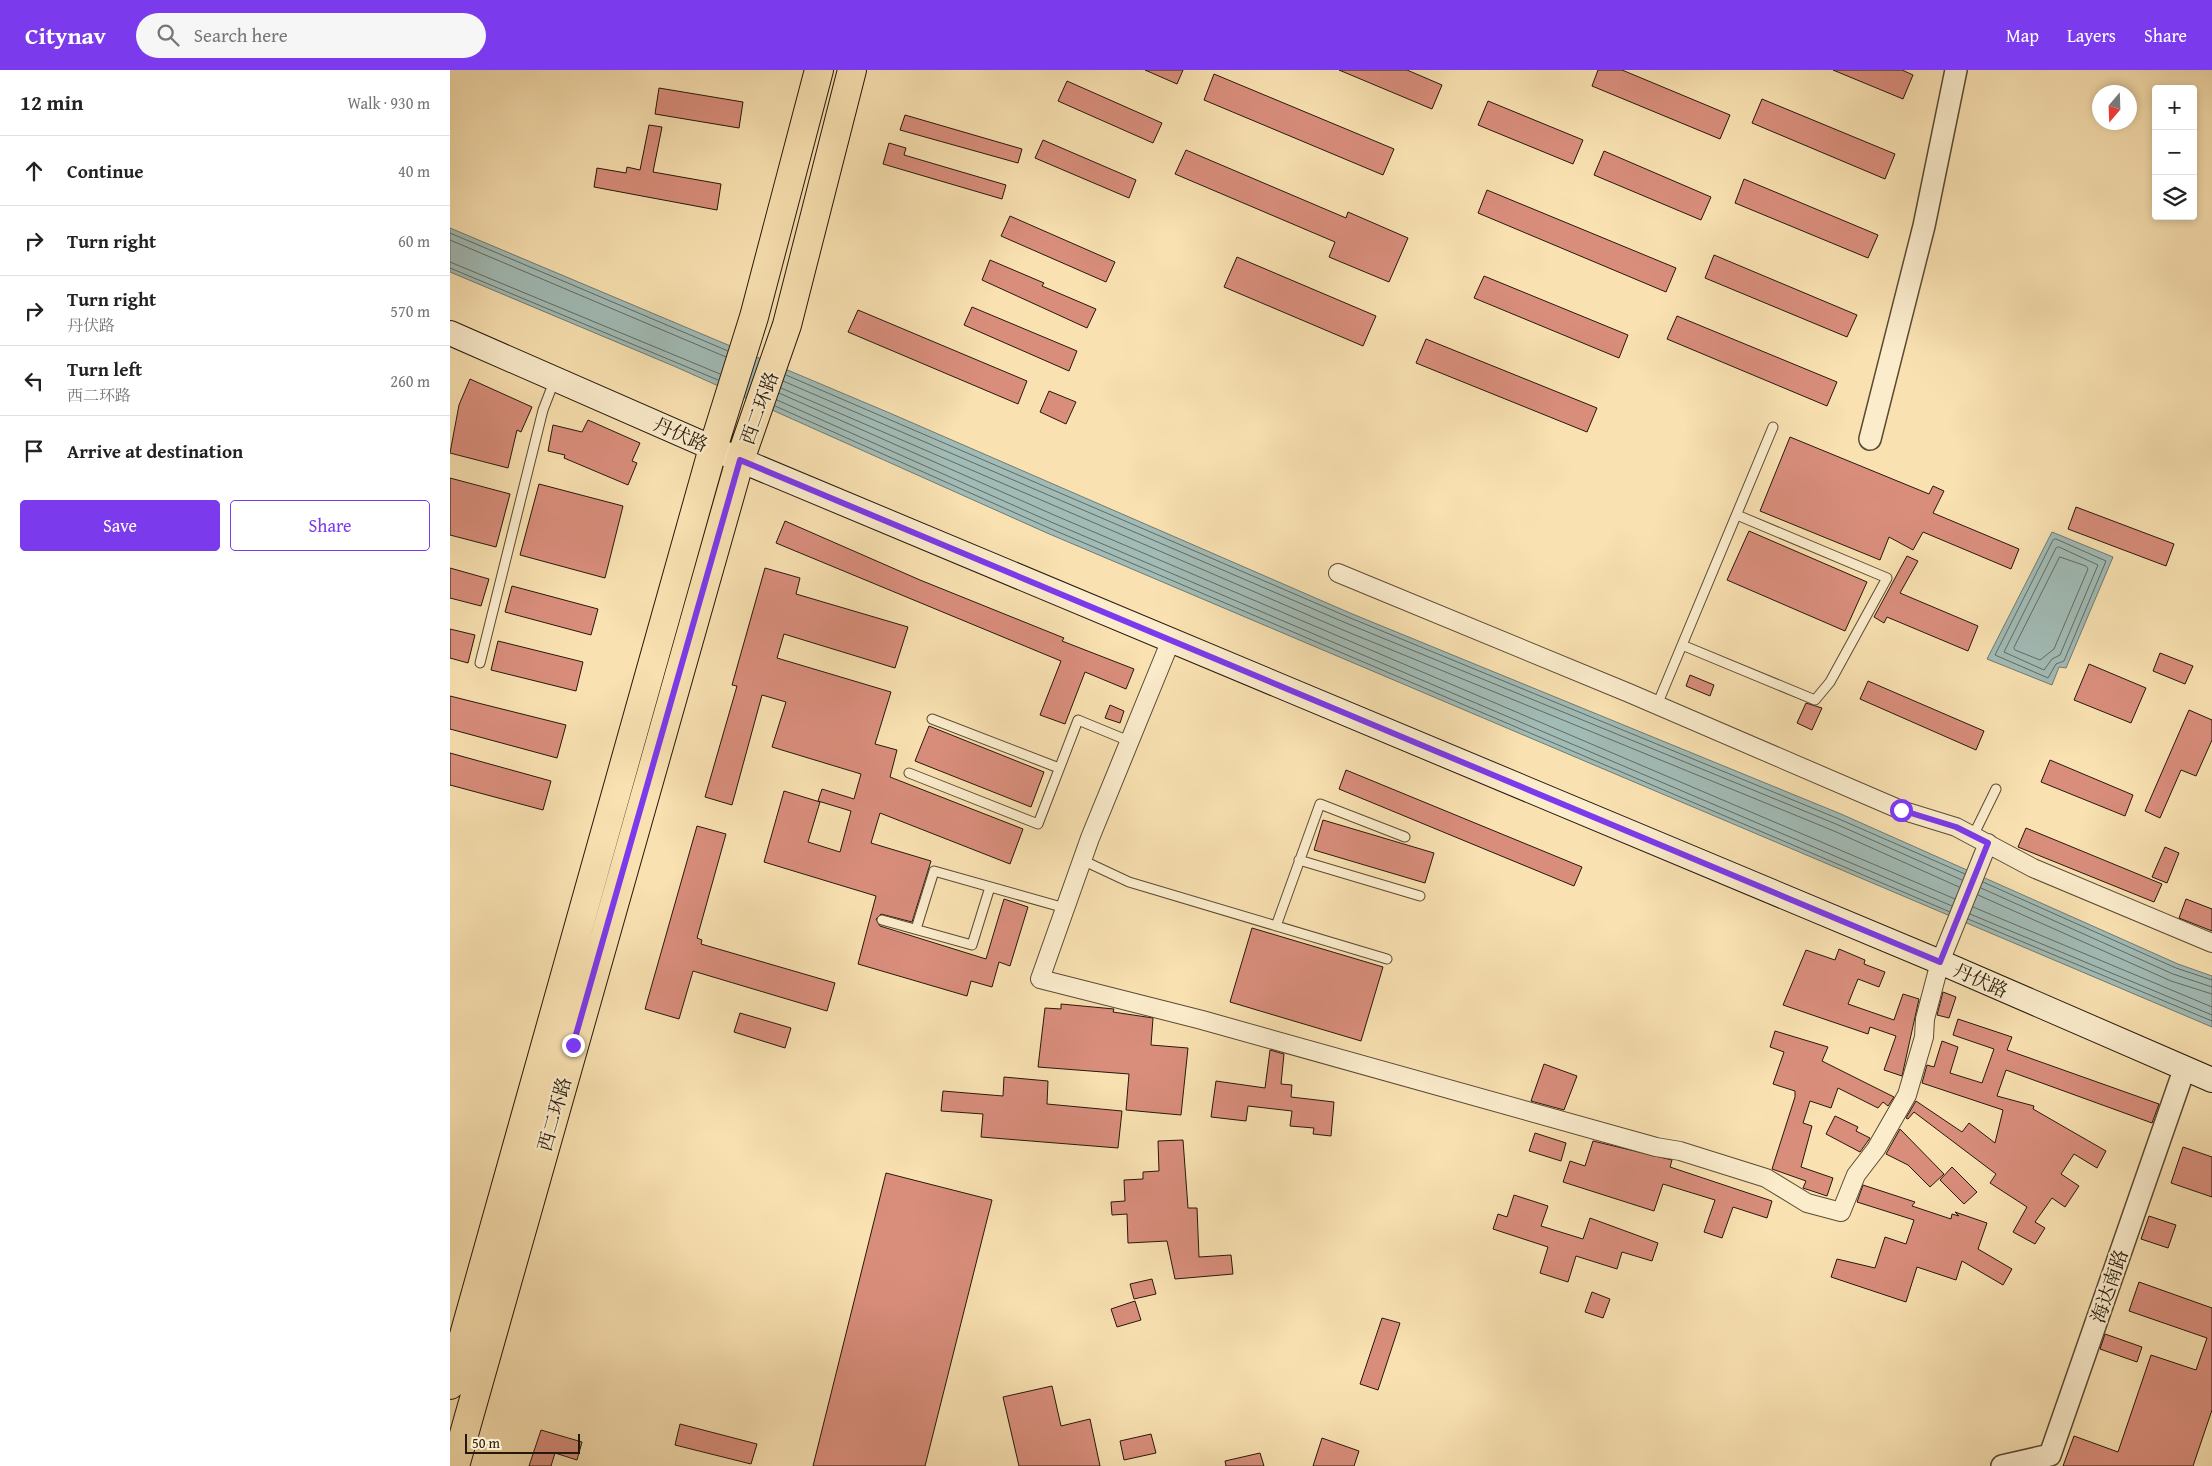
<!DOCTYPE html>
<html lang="en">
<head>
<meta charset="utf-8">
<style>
	:root { --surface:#fff; --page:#f6f6f6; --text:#222; --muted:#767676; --line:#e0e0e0; --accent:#7c3aed }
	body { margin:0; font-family:"Gentium Book Plus","Noto Serif SC",serif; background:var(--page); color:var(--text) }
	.controls { position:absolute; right:15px; top:15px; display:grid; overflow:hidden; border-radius:5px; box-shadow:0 2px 8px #0003 }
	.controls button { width:45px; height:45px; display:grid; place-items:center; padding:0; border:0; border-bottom:1px solid var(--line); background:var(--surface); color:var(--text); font:25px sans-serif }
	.compass { position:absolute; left:1642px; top:15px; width:45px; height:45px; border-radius:50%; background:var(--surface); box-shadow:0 2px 8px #0003; rotate:199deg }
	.scale { position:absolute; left:15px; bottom:12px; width:115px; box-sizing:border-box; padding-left:5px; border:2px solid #26180b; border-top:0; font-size:14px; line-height:18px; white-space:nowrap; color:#26180b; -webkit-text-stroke:4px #fbeccc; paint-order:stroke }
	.stop { position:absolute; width:15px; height:15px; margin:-11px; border:4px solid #7c3aed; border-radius:50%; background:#fff }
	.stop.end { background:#7c3aed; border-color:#fff; box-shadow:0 1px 5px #0008 }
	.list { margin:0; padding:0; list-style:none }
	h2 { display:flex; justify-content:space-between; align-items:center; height:65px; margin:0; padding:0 20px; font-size:21px }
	h2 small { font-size:16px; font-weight:400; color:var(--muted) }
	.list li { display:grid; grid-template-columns:32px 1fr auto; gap:15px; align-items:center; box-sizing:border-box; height:70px; padding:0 20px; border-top:1px solid var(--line) }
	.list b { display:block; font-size:19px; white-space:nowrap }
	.list p { margin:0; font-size:16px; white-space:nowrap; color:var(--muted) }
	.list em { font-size:16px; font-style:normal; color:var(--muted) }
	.actions { display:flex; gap:10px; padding:15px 20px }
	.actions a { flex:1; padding:11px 0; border:1px solid var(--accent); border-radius:5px; text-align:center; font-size:18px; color:var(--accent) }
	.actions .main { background:var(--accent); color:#fff }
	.icon { flex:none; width:28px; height:28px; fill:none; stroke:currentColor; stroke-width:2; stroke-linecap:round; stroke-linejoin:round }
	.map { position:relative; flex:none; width:1762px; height:1396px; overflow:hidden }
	header { display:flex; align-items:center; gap:30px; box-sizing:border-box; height:70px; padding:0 25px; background:var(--accent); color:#fff }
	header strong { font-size:24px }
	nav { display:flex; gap:28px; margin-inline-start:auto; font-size:18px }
	.search { width:350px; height:45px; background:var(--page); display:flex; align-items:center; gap:12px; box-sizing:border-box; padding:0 18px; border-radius:28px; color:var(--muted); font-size:19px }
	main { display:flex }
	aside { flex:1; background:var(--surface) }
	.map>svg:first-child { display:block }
	.water { fill:#a1bbb6; stroke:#707a72 }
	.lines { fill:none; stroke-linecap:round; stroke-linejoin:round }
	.shore { stroke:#646a60; stroke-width:1 }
	.building { fill:#d98e7c; stroke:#26180b }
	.service-casing { stroke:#5b4a34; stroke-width:11 }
	.minor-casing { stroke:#5b4a34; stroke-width:20 }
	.tertiary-casing { stroke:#5b4a34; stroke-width:24 }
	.secondary-casing { stroke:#26180b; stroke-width:26 }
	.primary-casing { stroke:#26180b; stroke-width:30 }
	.service { stroke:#fbeccc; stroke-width:9 }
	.minor { stroke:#fbeccc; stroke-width:18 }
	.tertiary { stroke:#fbeccc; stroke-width:21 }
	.secondary { stroke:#fbeccc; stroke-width:24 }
	.primary { stroke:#f9e1b1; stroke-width:28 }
	.route { stroke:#7c3aed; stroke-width:6 }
	.labels { text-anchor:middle; stroke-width:4.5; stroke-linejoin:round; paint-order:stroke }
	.street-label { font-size:19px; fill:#26180b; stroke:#fbeccc }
</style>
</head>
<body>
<header>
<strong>Citynav</strong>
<div class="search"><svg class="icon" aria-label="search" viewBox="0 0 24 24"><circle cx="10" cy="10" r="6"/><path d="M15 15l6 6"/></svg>Search here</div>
<nav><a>Map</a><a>Layers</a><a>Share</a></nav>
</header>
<main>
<aside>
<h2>12 min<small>Walk · 930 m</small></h2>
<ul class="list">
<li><svg class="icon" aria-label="ahead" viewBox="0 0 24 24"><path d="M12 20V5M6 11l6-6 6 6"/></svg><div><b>Continue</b></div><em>40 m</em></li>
<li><svg class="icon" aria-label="right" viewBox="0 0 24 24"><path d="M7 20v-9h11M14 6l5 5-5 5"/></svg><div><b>Turn right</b></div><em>60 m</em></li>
<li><svg class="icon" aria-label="right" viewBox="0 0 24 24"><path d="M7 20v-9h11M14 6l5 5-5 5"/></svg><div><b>Turn right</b><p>丹伏路</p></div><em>570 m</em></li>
<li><svg class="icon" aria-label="left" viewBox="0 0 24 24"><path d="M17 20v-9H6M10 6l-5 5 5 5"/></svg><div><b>Turn left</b><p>西二环路</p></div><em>260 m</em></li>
<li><svg class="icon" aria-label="arrive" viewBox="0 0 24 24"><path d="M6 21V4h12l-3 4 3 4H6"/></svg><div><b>Arrive at destination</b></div></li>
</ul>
<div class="actions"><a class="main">Save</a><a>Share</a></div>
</aside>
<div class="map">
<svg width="1762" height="1396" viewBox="0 0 1762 1396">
	<rect width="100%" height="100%" fill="#f9e1b1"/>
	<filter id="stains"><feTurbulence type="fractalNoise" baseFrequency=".004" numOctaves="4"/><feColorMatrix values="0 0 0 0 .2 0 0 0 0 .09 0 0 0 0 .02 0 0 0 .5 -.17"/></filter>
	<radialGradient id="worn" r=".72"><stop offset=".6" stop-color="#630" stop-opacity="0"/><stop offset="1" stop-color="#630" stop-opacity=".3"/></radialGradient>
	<path class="water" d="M0,158L442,344L900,543L1391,744L1728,894L1762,906V957L597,463L226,297L0,202Z
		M1602,462L1663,487L1616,598L1609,597L1602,615L1537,589Z"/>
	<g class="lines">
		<path class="shore" d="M0,163L278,281
			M0,170L276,287
			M0,192L270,304
			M0,198L268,310
			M336,305L898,547L1389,749L1515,804
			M333,311L896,553L1386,754L1512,810
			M331,318L893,560L1384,761L1509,817
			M329,323L604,445L1505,829
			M327,330L601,452L1502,836
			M325,336L599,458L1500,842
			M1606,469L1656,491L1614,591L1606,594L1598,608L1545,585L1603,470Z
			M1609,477L1648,495L1610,585L1602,589L1594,600L1554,582L1606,478Z
			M1610,487L1636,496L1638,499L1604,579L1590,590L1565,580L1564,578Z
			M1533,812L1726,898L1762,910
			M1531,818L1723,904L1762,917
			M1528,825L1721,911L1762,924
			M1523,837L1762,937
			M1520,844L1762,945
			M1518,849L1762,951"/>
	</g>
	<path class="building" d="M695,0H733L727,14Z
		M889,0H957L992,15L982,39Z
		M1148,0H1172L1280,45L1270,69L1142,16Z
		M1383,0H1452L1463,5L1453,29Z
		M764,4L944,79L933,105L754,30Z
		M617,11L712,53L703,73L608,31Z
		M209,18L293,32L289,58L205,44Z
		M1312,29L1445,84L1435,109L1302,53Z
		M1038,31L1133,70L1123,94L1028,55Z
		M455,45L572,79L568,93L450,60Z
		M199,55L212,57L203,102L271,114L267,140L144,117L147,98L176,103L177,97L190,100Z
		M593,70L686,110L679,128L585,88Z
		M439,73L456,78L454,85L556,115L552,129L433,94Z
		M736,80L896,148L898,142L958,168L939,212L879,187L885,172L725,104Z
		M1154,81L1261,127L1251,150L1144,105Z
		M1294,109L1428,165L1418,188L1285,133Z
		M1037,120L1226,198L1216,222L1028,143Z
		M560,146L665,192L656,212L551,166Z
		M1264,185L1407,245L1397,267L1255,208Z
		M787,187L926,246L913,276L774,217Z
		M540,190L594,213L592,216L646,239L637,258L532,210Z
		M1034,206L1178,265L1169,288L1024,228Z
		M522,237L627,281L619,301L514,255Z
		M408,240L577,311L568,334L398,262Z
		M1227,246L1387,312L1377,336L1217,269Z
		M976,269L1147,338L1137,362L966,293Z
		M20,309L82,337L71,362L67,360L58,398L0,383L9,335Z
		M599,321L626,332L616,354L590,342Z
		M138,350L190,373L182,391L187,393L178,415L114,388L115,385L98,381L103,355L132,362Z
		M1340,367L1479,424L1483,416L1494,421L1483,443L1569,479L1561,499L1473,462L1463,480L1439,467L1430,490L1310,441Z
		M0,408L60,424L46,477L0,465Z
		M89,414L173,436L155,508L70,485Z
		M1626,437L1724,474L1716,496L1618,459Z
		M335,451L470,510L614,568L612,571L684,599L676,619L635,602L615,654L590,645L611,591L326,473Z
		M1299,461L1417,512L1395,561L1277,510Z
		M1457,486L1468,491L1450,523L1528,556L1518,581L1437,547L1434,553L1424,547Z
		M0,498L39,509L31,536L0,528Z
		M315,498L350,508L346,524L458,557L445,598L334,564L327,588L441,622L425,674L447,680L440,707L573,759L560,794L430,743L421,773L481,791L462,852L431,844L426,849L430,856L536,889L554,829L578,837L560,896L549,892L542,917L521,911L517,926L408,894L426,826L314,792L334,721L370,732L358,772L390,782L401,741L368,731L372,719L404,729L411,704L322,677L336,632L312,625L282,735L255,727L287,616L282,615Z
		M62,516L148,539L141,565L55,542Z
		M0,559L25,565L18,593L0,588Z
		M48,571L133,592L126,621L41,600Z
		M1710,583L1743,596L1735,614L1703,601Z
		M1639,594L1696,618L1681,653L1624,630Z
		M1240,605L1264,615L1260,626L1236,616Z
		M1418,611L1534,661L1526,680L1410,629Z
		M0,626L116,655L107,688L0,659Z
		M1356,633L1372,638L1362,660L1347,653Z
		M660,635L674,641L670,653L655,648Z
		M1739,640L1762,650V670L1746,706L1731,700L1710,748L1695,741Z
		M479,656L594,702L581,737L465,691Z
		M0,683L101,711L93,740L0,715Z
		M1600,690L1683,725L1675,746L1591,712Z
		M896,700L1132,797L1124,816L889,719Z
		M873,750L984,783L975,813L864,780Z
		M247,756L276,764L247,868L252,870L251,874L385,913L377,941L243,901L229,949L195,939Z
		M1576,758L1712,814L1704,832L1568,777Z
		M1715,777L1729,783L1717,813L1702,807Z
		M1736,829L1762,839V861L1729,848Z
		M802,858L933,897L911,971L780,932Z
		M1389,879L1415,890L1414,894L1435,902L1429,917L1408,909L1398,934L1444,950L1453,924L1469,929L1452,1006L1434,1000L1446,966L1420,957L1418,964L1333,935L1356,880L1385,890Z
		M1493,922L1506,927L1499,948L1487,945Z
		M611,934L664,939L663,942L703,948L701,975L738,978L731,1045L676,1040L679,1004L588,997L595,938L611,939Z
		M290,943L341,958L335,978L284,962Z
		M1508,949L1562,967L1557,980L1709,1034L1702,1053L1556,1000L1547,1026L1584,1036L1583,1039L1656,1081L1647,1098L1624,1084L1611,1104L1629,1116L1615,1137L1602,1128L1585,1152L1595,1158L1585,1174L1563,1162L1577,1137L1540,1113L1546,1104L1464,1042L1458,1049L1456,1048L1466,1031L1512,1062L1519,1053L1545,1073L1553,1040L1472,1013L1477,995L1484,997L1492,971L1508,977L1500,1003L1532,1013L1544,979L1503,965Z
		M1325,961L1378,977L1372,991L1444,1027L1438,1036L1433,1032L1428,1038L1388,1018L1381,1038L1360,1031L1353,1053L1362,1056L1351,1097L1383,1108L1377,1126L1353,1118L1356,1111L1322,1099L1345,1027V1021L1323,1014L1334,982L1320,977Z
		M820,980L834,984L831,1014L842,1015L841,1027L884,1032L881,1066L863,1064L864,1058L840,1056L842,1041L798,1036L796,1051L761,1047L766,1011L815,1018Z
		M1094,994L1127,1006L1114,1040L1081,1031Z
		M554,1007L598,1011L597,1034L672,1041L668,1078L531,1067L533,1044L491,1041L493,1021L553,1026Z
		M1385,1046L1408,1057L1406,1061L1420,1068L1410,1082L1376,1064Z
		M1450,1059L1494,1104L1480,1117L1458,1095L1436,1084Z
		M1085,1063L1116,1073L1111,1091L1079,1081Z
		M733,1070L738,1138H747L749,1187L781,1185L783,1204L725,1209L717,1171L678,1173L677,1144L662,1145L661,1132L675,1131L674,1110L693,1109V1102L709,1101L708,1071Z
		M1143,1071L1222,1090L1220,1097L1322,1131L1317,1148L1283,1137L1272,1168L1254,1162L1265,1130L1213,1114L1204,1141L1113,1112L1120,1091L1135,1096Z
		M1733,1077L1762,1087V1127L1721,1113Z
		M1502,1097L1527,1122L1514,1134L1490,1110Z
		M436,1103L542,1130L475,1396H363Z
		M1413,1115L1465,1132L1462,1136L1501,1149L1502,1144L1509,1146L1505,1142L1537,1153L1528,1179L1562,1199L1553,1215L1512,1191L1506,1210L1467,1197L1456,1232L1381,1207L1387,1189L1425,1198L1435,1167L1456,1174L1464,1150L1407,1132Z
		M1064,1125L1098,1136L1091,1156L1133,1169L1140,1148L1208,1173L1202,1191L1172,1182L1167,1199L1126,1186L1118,1212L1090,1203L1098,1177L1043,1159L1048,1144L1057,1147Z
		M1699,1146L1726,1155L1718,1178L1691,1169Z
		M702,1209L706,1224L684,1229L680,1214Z
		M1689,1212L1762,1238V1340L1743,1396H1613L1624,1366L1668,1382L1701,1285L1746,1300L1757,1268L1679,1241Z
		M1142,1222L1160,1229L1153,1248L1135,1242Z
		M685,1231L691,1250L667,1257L661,1239Z
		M932,1248L950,1253L928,1320L910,1314Z
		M1655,1264L1692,1277L1687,1292L1650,1279Z
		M602,1316L611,1356L640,1349L650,1396H569L553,1327Z
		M230,1354L307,1374L301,1394L225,1375Z
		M91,1360L132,1372L127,1390L105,1383L101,1396H79Z
		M701,1364L706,1383L674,1390L670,1371Z
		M872,1368L909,1381L904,1396H863Z
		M810,1383L814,1396H776L775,1391Z"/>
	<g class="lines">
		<defs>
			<path id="service" d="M1232,575L1365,630L1380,612L1437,508L1287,445
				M30,593L93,340L105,309
				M1207,635L1323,357
				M482,649L609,698
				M459,703L588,754L628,650L679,671
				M1523,766L1546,719
				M632,790L679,812L937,889
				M849,790L970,826
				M432,850L522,875L540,817
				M826,856L870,734L955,767
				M466,859L484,801L615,838"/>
			<path id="minor" d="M888,503L1179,623L1451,740L1506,757L1583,798L1762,873
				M721,570L640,768L590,909L752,950L1206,1077L1230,1081L1316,1108L1357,1133L1391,1142L1406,1105L1426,1079L1457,1025L1474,967L1475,949L1490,892L1538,773"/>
			<path id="tertiary" d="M1420,369L1474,156L1506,0
				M1552,1396L1600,1385L1734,1000"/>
			<path id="secondary" d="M0,263L290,390L1490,892L1762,1010"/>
			<path id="primary" d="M0,1315L263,378L304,247L369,0
				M5,1396L290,390L337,255L402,0"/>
		</defs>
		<use href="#service" class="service-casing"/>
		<use href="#minor" class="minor-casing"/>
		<use href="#tertiary" class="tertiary-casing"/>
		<use href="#secondary" class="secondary-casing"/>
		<use href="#primary" class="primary-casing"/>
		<use href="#service" class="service"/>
		<use href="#minor" class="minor"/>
		<use href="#tertiary" class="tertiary"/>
		<use href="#secondary" class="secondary"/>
		<use href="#primary" class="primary"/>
	</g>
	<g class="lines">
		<path class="route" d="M123,975L290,390L1490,892L1538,773L1506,757L1451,740"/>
	</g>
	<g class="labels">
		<g class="street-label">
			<text transform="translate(309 338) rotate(-70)" y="7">西二环路</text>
			<text transform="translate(231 364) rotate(24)" y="7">丹伏路</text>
			<text transform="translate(1531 910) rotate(24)" y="7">丹伏路</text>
			<text transform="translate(104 1044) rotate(-74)" y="7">西二环路</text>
			<text transform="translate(1659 1216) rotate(-71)" y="7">海达南路</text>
		</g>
	</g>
	<rect width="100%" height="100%" filter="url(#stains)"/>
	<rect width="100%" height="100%" fill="url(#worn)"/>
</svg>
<div class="controls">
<button>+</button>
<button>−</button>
<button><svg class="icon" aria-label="layers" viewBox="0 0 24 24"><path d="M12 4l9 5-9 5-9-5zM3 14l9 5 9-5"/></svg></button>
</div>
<svg class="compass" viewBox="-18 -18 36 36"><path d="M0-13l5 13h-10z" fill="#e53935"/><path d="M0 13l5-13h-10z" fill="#767676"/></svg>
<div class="scale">50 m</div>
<div class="stop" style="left:1451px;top:740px"></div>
<div class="stop end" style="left:123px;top:975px"></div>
</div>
</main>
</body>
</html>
